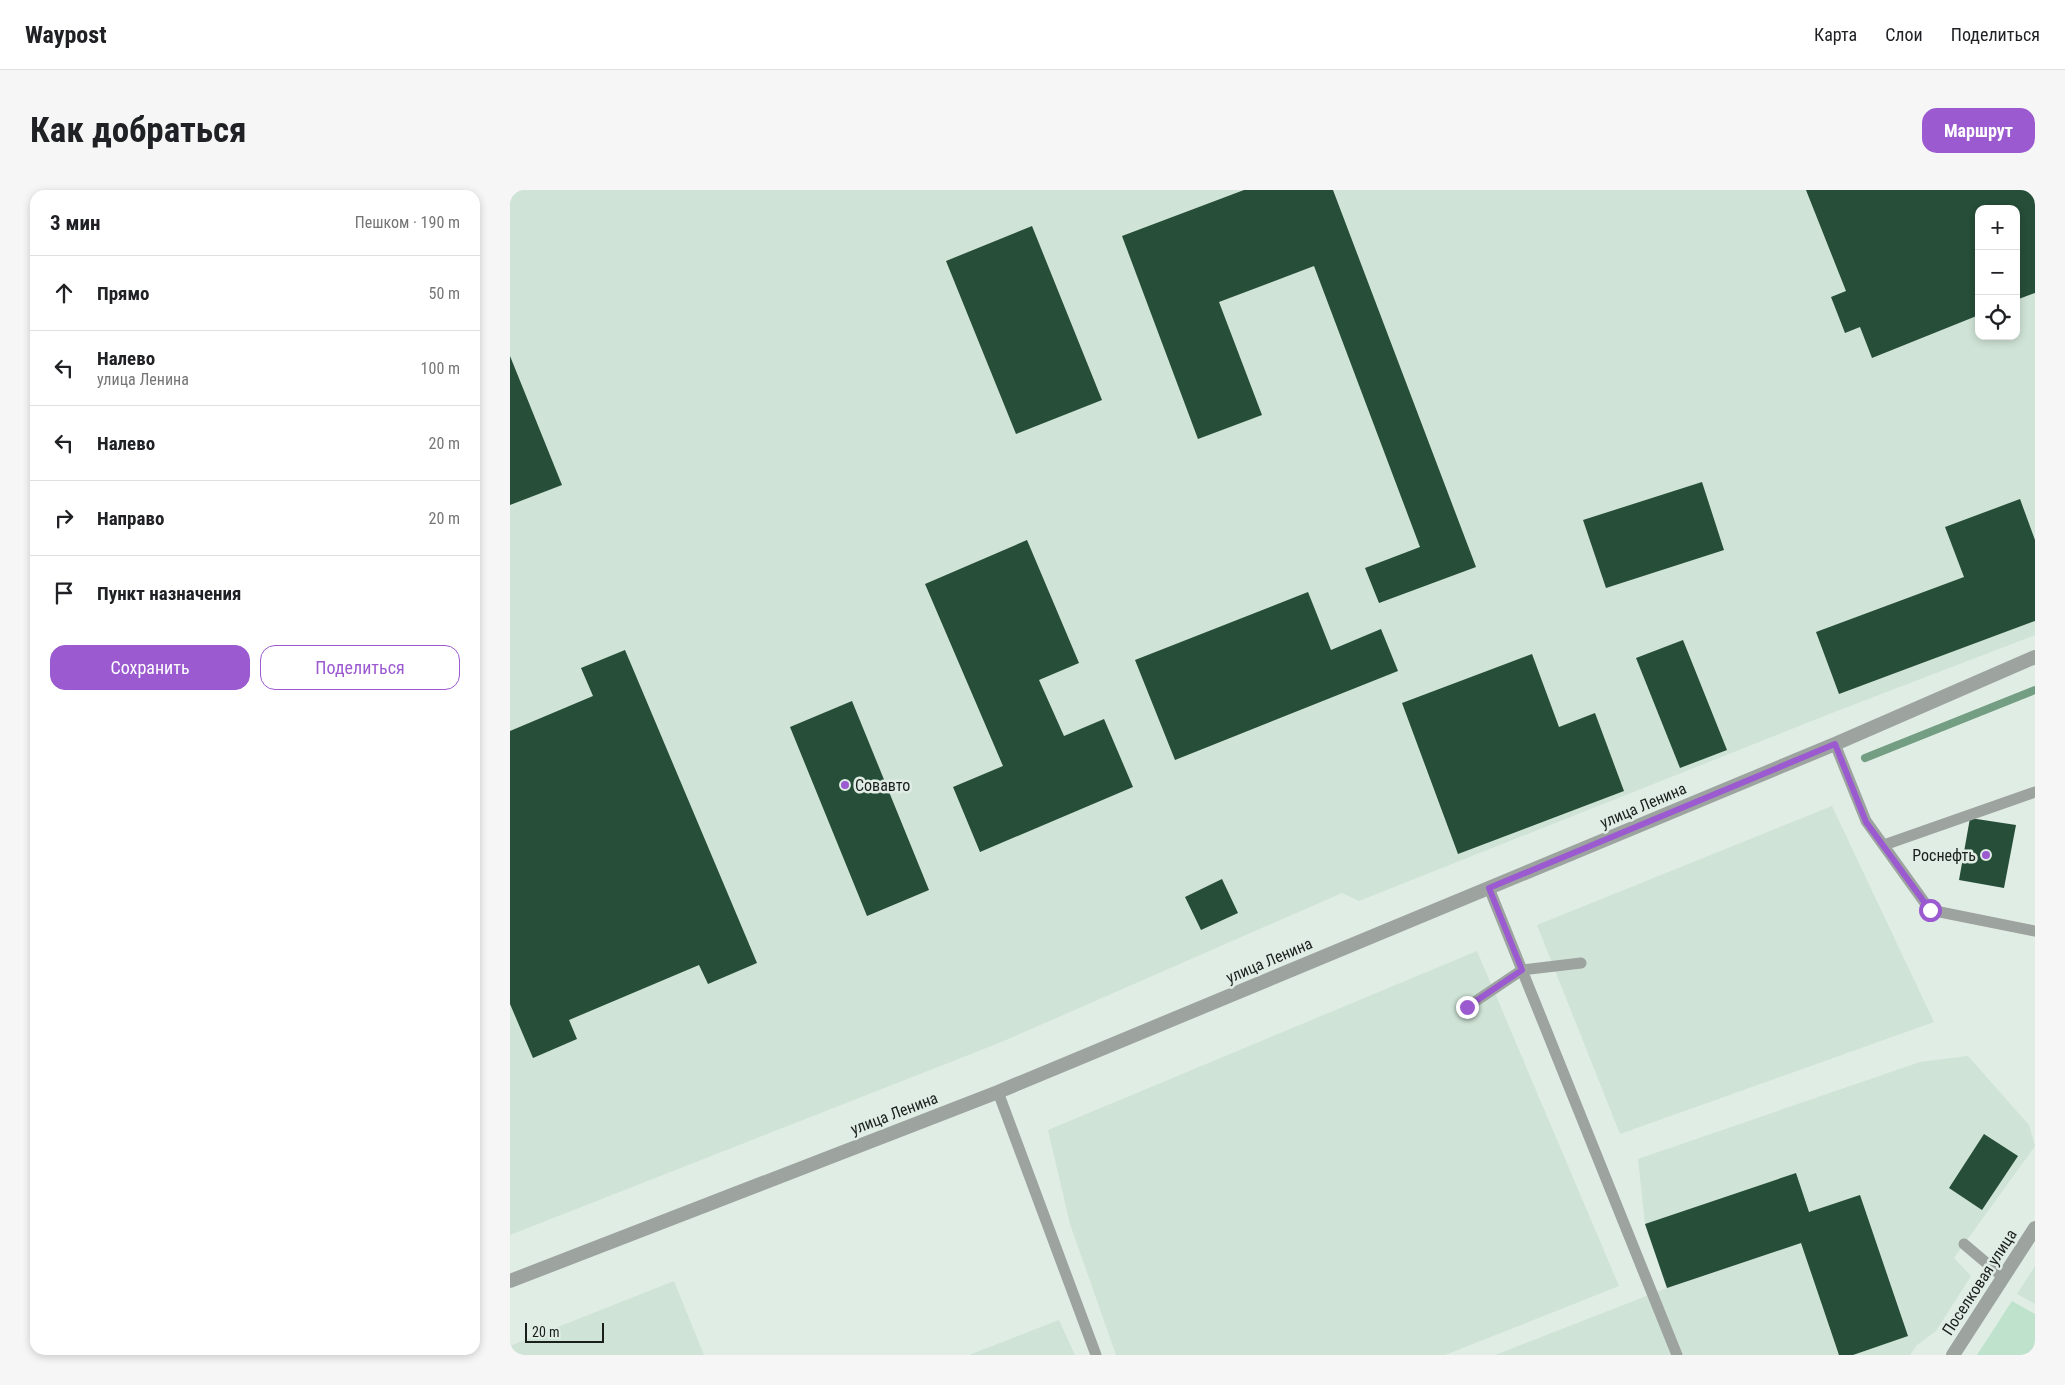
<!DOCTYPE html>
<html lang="ru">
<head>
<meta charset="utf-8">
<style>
	:root { --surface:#fff; --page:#f6f6f6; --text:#202124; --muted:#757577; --line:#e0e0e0; --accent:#9b5ad0 }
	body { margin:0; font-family:"Roboto Condensed",sans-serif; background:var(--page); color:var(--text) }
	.controls { position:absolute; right:15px; top:15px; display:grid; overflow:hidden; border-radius:10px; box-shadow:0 2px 8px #0003 }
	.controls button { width:45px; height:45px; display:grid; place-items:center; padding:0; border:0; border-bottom:1px solid var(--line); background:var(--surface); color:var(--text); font:25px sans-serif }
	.scale { position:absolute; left:15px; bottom:12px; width:79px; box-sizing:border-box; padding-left:5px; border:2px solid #1a1f1c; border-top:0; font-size:14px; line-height:18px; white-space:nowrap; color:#1a1f1c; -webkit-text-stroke:4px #e0ede4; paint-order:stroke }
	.stop { position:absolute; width:15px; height:15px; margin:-11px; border:4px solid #9b5ad0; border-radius:50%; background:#fff }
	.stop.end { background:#9b5ad0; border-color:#fff; box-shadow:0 1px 5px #0008 }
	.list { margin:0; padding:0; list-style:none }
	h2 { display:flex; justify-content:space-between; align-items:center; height:65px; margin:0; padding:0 20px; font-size:21px }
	h2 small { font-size:16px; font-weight:400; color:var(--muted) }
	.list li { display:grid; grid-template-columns:32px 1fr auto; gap:15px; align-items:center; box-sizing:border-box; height:75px; padding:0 20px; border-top:1px solid var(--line) }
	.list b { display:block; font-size:19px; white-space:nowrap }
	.list p { margin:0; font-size:16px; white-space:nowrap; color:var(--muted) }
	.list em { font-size:16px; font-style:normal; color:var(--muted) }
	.actions { display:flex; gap:10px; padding:15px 20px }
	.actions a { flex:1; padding:11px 0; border:1px solid var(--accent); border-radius:15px; text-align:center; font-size:18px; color:var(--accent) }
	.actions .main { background:var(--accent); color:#fff }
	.icon { flex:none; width:28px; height:28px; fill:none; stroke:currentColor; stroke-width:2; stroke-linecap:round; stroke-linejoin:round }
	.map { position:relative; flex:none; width:1525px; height:1165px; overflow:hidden; border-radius:15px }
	header { display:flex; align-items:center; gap:30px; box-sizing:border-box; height:70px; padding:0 25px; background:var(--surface); border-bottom:1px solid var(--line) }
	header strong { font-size:24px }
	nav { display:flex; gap:28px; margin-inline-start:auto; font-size:18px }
	.intro { display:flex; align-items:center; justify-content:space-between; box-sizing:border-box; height:120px; padding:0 30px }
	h1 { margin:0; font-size:35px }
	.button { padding:12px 22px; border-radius:15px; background:var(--accent); color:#fff; font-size:18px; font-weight:700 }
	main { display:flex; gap:30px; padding:0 30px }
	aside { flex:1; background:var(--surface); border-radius:15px; box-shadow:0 2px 8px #0003 }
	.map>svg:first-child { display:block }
	.built { fill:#cfe3d6; fill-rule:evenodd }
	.green { fill:#bee2cb }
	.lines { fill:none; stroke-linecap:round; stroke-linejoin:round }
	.stream { stroke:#749e84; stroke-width:8 }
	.building { fill:#264e38 }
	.service { stroke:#9da39f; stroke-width:11 }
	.minor { stroke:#9da39f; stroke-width:14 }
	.tertiary { stroke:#9da39f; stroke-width:14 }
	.route { stroke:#9b5ad0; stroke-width:6 }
	.poi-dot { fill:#9b5ad0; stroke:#e0ede4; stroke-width:2 }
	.labels { text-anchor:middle; stroke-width:5; stroke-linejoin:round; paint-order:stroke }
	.poi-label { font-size:16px; fill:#1a1f1c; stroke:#e0ede4; text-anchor:start }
	.street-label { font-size:16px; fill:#1a1f1c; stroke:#e0ede4 }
</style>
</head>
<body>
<header>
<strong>Waypost</strong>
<nav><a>Карта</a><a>Слои</a><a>Поделиться</a></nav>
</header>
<div class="intro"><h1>Как добраться</h1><a class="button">Маршрут</a></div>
<main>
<aside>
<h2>3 мин<small>Пешком · 190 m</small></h2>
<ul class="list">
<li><svg class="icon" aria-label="ahead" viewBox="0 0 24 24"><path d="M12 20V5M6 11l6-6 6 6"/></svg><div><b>Прямо</b></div><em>50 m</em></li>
<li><svg class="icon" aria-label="left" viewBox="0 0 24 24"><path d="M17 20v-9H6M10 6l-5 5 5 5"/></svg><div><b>Налево</b><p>улица Ленина</p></div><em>100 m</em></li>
<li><svg class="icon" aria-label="left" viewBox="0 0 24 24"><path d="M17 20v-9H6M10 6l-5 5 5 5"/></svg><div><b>Налево</b></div><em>20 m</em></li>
<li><svg class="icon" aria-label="right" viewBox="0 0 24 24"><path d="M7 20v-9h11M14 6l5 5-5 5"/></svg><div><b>Направо</b></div><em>20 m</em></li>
<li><svg class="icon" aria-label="arrive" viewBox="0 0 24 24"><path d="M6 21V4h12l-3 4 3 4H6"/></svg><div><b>Пункт назначения</b></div></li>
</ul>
<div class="actions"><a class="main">Сохранить</a><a>Поделиться</a></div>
</aside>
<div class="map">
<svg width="1525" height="1165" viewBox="0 0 1525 1165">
	<rect width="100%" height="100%" fill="#e0ede4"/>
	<path class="built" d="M0,0H1525V445L1327,521L849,711L832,703L489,853L0,1045ZM1469,19H1506V146H1469Z
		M1322,616L1424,832L1110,944L1027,735Z
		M967,761L1109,1096L935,1165H606L560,1034L538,940Z
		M1458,866L1519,935L1525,956L1444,1068L1461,1086L1426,1141L1407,1155L1400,1165H985L1157,1098L1135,1034L1128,969L1410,872Z
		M1525,1076V1114L1507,1104Z
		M164,1091L194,1165H0V1156Z
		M549,1130L565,1165H459Z"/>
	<path class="green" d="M1502,1111L1525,1124V1165H1467Z"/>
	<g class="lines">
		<path class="stream" d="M1355,568L1525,500"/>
	</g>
	<path class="building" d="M734,0H823L966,377L869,413L855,378L910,357L804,76L709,112L752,225L688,249L612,46Z
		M1296,0H1525V103L1506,110V19H1469V125L1362,168L1350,137L1335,143L1321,107L1336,101Z
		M522,36L592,210L506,244L436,71Z
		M0,166L52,295L0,315Z
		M1192,292L1214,360L1096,398L1073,330Z
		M1510,309L1525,350V431L1329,504L1306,442L1454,387L1435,337Z
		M517,350L569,473L529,490L554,546L594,529L623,597L470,662L443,597L493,576L415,394Z
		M798,402L821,460L871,439L888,481L665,570L625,470Z
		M1173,450L1217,560L1170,578L1126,468Z
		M115,460L247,773L198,794L189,775L59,830L67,849L23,868L0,814V541L83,506L71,478Z
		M1022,464L1049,537L1085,523L1114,601L948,664L892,513Z
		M342,511L419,700L357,726L280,537Z
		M1460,628L1506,635L1494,698L1449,690Z
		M712,689L728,723L691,740L675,707Z
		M1474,944L1508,966L1472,1020L1439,998Z
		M1286,983L1299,1022L1350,1005L1398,1146L1343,1165H1329L1291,1053L1157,1098L1135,1034Z"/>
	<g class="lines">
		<path class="service" d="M1325,554L1356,631L1420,720L1525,741
			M1374,655L1525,602
			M979,698L1167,1165
			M957,817L1012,780L1071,773
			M488,902L586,1165
			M1454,1054L1493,1087"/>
		<path class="minor" d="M1443,1165L1525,1038"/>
		<path class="tertiary" d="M0,1091L488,902L1325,554L1525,467"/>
	</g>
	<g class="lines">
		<path class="route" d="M957,817L1012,780L979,698L1325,554L1356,632L1420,720"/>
	</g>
	<g class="poi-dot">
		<circle cx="335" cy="595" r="5"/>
		<circle cx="1476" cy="665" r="5"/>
	</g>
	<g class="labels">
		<g class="poi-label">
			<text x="345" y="601">Совавто</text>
			<text x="1466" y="671" text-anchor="end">Роснефть</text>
		</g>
		<g class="street-label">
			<text transform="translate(1133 615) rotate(-23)" y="6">улица Ленина</text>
			<text transform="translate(759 770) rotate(-23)" y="6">улица Ленина</text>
			<text transform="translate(384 923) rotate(-21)" y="6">улица Ленина</text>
			<text transform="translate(1469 1092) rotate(-57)" y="6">Поселковая улица</text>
		</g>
	</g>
</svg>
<div class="controls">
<button>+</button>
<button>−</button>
<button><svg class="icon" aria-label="locate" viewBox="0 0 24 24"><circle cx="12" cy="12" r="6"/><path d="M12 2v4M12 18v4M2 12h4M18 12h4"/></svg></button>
</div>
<div class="scale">20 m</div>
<div class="stop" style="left:1420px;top:720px"></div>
<div class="stop end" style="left:957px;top:817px"></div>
</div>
</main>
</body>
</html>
